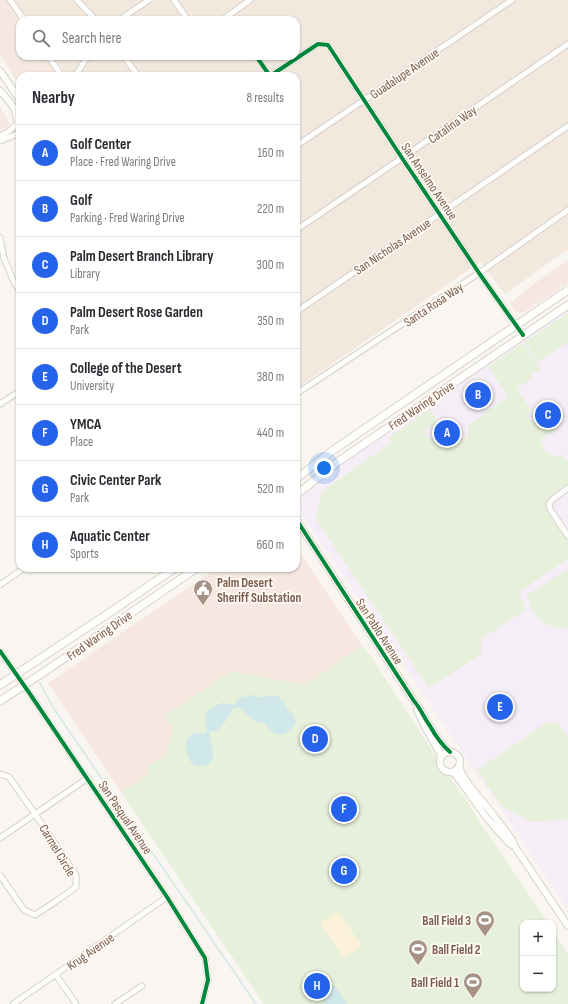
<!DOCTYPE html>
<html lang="en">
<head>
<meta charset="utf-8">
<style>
	:root { --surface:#fff; --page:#f7f7f7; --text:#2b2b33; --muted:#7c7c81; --line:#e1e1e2; --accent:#2563eb }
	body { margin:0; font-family:"Sofia Sans Condensed",sans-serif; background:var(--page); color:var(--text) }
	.controls { position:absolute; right:12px; bottom:12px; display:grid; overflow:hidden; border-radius:8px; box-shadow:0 1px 3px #0004 }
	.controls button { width:36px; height:36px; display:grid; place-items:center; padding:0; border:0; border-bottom:1px solid var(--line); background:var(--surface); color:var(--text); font:20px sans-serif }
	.you { position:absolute; left:324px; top:468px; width:14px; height:14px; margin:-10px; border:3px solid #fff; border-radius:50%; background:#1a73e8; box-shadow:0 0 0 6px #1a73e833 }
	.badge { display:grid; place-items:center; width:26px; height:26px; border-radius:50%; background:var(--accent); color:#fff; font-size:13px; font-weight:700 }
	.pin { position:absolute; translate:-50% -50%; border:2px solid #fff; box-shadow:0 1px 4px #0006 }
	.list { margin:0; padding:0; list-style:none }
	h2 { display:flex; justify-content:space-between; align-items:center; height:52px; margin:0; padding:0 16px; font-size:17px }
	h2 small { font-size:13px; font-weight:400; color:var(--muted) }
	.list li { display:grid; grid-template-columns:26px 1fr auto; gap:12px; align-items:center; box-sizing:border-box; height:56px; padding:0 16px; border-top:1px solid var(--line) }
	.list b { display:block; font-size:15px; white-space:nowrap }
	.list p { margin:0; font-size:13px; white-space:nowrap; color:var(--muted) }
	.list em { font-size:13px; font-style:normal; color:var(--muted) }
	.icon { flex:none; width:22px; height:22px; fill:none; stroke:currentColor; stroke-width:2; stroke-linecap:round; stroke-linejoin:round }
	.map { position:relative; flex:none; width:568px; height:1004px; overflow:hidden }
	.search { position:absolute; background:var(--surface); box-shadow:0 1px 3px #0004; left:16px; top:16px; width:284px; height:44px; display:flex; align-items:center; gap:10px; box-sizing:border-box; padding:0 14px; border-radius:12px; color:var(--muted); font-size:15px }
	.panel { position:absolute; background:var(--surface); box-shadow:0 1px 3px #0004; left:16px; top:72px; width:284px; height:500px; border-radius:12px }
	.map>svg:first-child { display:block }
	.residential { fill:#f2e8de }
	.commercial { fill:#f6e8e1 }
	.education { fill:#f6eef6 }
	.green { fill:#e7f0db }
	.sand { fill:#fbf2d9 }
	.water { fill:#d0e8ea }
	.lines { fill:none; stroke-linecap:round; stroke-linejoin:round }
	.stream { stroke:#d0e8ea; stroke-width:1.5 }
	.minor-casing { stroke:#d7d1cb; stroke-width:7 }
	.tertiary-casing { stroke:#d7d1cb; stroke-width:8 }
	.secondary-casing { stroke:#d9d2cb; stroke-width:9 }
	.minor { stroke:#fefefd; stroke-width:5 }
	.tertiary { stroke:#fefefd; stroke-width:6 }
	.secondary { stroke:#fefefd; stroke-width:7 }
	.cycleway-casing { stroke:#fffaf3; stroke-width:6 }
	.cycleway { stroke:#00873e; stroke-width:4 }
	.labels { text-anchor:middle; stroke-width:3.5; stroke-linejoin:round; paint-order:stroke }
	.street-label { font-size:13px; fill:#7a5c4d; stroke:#fffaf3 }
	.poi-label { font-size:13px; font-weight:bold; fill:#7a5c4d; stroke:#fffaf3; text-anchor:start }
</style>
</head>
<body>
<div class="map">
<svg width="568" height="1004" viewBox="0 0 568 1004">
	<rect width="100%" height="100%" fill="#f9f5f0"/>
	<path class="residential" d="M14,0H568V249L505,294L480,262L296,389V76H67L53,56H296V20H28Z"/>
	<path class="commercial" d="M0,0H8L22,20H20V56H46L60,76H20V86L0,55Z
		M0,107L8,120L9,126L0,131Z
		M568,259V283L523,313L516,312L510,304L513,301L535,283L557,268Z
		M296,546L362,646L305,685L231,671L165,716L172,727L168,753L147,767L150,773L121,792L48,683L217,568H296Z"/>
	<path class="education" d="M568,310V909L296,505V502L343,463Z"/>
	<path class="green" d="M568,313V342L538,362L525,342Z
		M522,344H524L541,369L530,375L532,378L517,389L531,410L529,414L530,421L534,420V417L536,416L541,424L548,419L555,430L540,440L544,446L543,448L546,453L549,452L553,458L561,453L566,461L568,460V484C559,490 542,497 546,510L568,542V559L519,592L526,610L481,639V654L429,688L316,519L322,492L346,474L391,443L388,438L430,409L435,416V427H426V438H468V426L508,396L488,367Z
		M568,569V628C546,630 531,616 527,595Z
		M362,646L368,652L455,785L468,802L479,821L548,923H523V989H553V931L568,954V1004H264L121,792L150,773L147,767L168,753L172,727L165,716L231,671L305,685Z
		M548,722L558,723L568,738V818L567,819L532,822L502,807L477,770Z"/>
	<path class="sand" d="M338,911L362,946L344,958L320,923Z"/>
	<path class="water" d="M252,695L260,697H266L272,695L277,696L283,701L287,708L293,714L296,723C294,726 292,729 289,731C284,736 274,736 271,730L268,729L266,724L254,721L240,708H236L232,710L225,722L218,730L212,731L210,732C209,740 214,748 213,756C213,760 210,763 207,765C203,766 199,767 194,765C187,761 184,744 188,738C189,736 191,735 193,733H200L204,734L207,730L205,724L206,713L209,709L224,702L230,705L235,704L238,698Z
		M334,985L347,1004H325L319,995Z"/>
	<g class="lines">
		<path class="stream" d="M40,683L54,709L256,1004"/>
		<defs>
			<path id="minor" d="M10,0L24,20
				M77,0L96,20
				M174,0L188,20
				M119,20L149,0
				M222,20L250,0
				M48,56L62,76
				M124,56L138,76
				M256,56L270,76L318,44L328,45L402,158L479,273L523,335
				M75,76L88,56
				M0,136L8,132L17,124
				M0,141L20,133
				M296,146L512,0
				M296,230L402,158L568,44
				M0,238L4,258L14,282L20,291
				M296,312L568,126
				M296,394L479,273L568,210
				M0,404L20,391
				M568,488L553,499L549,504L550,509L568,536
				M0,585L24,568
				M0,651L30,694L167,897L205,958L208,980L202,1004
				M0,774L9,777L35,814L76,875V887L55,902L35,915L24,910L0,875
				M0,838L88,778
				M56,975L76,1004
				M13,1004L167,897
				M115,1004L142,986"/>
			<path id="tertiary" d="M0,71L20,100
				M0,91C5,97 13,104 15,111C17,118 17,124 20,130
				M296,519L414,701C421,709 424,718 430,726C435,735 442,745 450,752
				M417,710L425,727L439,751L441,756
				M440 762a10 10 0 1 1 20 0a10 10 0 1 1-20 0Z
				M459,765L461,772L469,785L495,817L513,841L515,847L568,926
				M451,772L456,775L486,817L509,843L514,846"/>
			<path id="secondary" d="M296,479L332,451L568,290
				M296,495L339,461L568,305
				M0,685L115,609L175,568
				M0,701C67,658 131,612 197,568"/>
		</defs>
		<use href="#minor" class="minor-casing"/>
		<use href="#tertiary" class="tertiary-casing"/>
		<use href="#secondary" class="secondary-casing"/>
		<use href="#minor" class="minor"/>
		<use href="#tertiary" class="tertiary"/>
		<use href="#secondary" class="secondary"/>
		<defs>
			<path id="cycleway" d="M256,56L270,76L318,44L328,45L402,158L479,273L523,335
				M296,519L414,701C421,709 424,718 430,726C435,735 442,745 450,752
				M0,651L30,694L167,897L205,958L208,980L202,1004"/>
		</defs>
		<use href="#cycleway" class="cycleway-casing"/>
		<use href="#cycleway" class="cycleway"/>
	</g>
	<defs>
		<symbol id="civic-pin" viewBox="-11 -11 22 30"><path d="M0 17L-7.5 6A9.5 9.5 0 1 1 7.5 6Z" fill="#a69286" stroke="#fffaf3"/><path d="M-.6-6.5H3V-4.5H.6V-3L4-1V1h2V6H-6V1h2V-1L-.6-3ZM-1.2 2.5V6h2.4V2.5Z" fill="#fff"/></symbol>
		<symbol id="stadium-pin" viewBox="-11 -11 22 30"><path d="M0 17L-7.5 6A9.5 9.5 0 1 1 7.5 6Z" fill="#a69286" stroke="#fffaf3"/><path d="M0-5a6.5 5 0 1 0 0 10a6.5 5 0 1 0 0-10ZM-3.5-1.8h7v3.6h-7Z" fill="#fff"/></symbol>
	</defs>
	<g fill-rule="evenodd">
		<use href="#civic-pin" x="192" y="578" width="22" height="30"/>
		<use href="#stadium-pin" x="474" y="909" width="22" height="30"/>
		<use href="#stadium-pin" x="407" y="938" width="22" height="30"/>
		<use href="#stadium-pin" x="462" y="971" width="22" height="30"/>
	</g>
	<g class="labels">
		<g class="street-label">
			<text transform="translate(404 73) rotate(-34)" y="5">Guadalupe Avenue</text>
			<text transform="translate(452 124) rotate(-35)" y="5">Catalina Way</text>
			<text transform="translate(430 181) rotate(56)" y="5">San Anselmo Avenue</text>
			<text transform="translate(392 246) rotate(-34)" y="5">San Nicholas Avenue</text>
			<text transform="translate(433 304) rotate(-34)" y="5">Santa Rosa Way</text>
			<text transform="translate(421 405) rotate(-34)" y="5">Fred Waring Drive</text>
			<text transform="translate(380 631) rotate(57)" y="5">San Pablo Avenue</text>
			<text transform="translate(99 635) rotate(-35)" y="5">Fred Waring Drive</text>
			<text transform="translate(126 817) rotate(56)" y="5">San Pasqual Avenue</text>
			<text transform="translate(58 850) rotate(59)" y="5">Carmel Circle</text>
			<text transform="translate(90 951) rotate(-35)" y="5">Krug Avenue</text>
		</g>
		<g class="poi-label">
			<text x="217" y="587">Palm Desert<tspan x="217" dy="15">Sheriff Substation</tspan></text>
			<text x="471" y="925" text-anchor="end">Ball Field 3</text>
			<text x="432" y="954">Ball Field 2</text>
			<text x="459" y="987" text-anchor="end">Ball Field 1</text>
		</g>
	</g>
</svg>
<div class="controls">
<button>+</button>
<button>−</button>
</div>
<div class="you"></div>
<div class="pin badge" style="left:447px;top:433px">A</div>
<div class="pin badge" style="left:478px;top:395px">B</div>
<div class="pin badge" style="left:548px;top:415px">C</div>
<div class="pin badge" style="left:315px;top:739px">D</div>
<div class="pin badge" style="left:500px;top:707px">E</div>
<div class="pin badge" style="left:344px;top:809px">F</div>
<div class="pin badge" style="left:344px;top:871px">G</div>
<div class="pin badge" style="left:317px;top:986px">H</div>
<div class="search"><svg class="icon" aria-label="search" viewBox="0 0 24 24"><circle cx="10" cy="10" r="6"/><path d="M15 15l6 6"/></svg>Search here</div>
<section class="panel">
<h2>Nearby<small>8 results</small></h2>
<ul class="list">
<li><span class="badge">A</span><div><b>Golf Center</b><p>Place · Fred Waring Drive</p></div><em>160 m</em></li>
<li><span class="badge">B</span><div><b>Golf</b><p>Parking · Fred Waring Drive</p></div><em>220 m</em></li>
<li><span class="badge">C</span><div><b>Palm Desert Branch Library</b><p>Library</p></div><em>300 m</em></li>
<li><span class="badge">D</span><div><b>Palm Desert Rose Garden</b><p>Park</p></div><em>350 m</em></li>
<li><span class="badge">E</span><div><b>College of the Desert</b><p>University</p></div><em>380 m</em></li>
<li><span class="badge">F</span><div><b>YMCA</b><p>Place</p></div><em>440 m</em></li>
<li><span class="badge">G</span><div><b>Civic Center Park</b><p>Park</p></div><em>520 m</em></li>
<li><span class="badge">H</span><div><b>Aquatic Center</b><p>Sports</p></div><em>660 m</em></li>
</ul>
</section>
</div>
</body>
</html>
